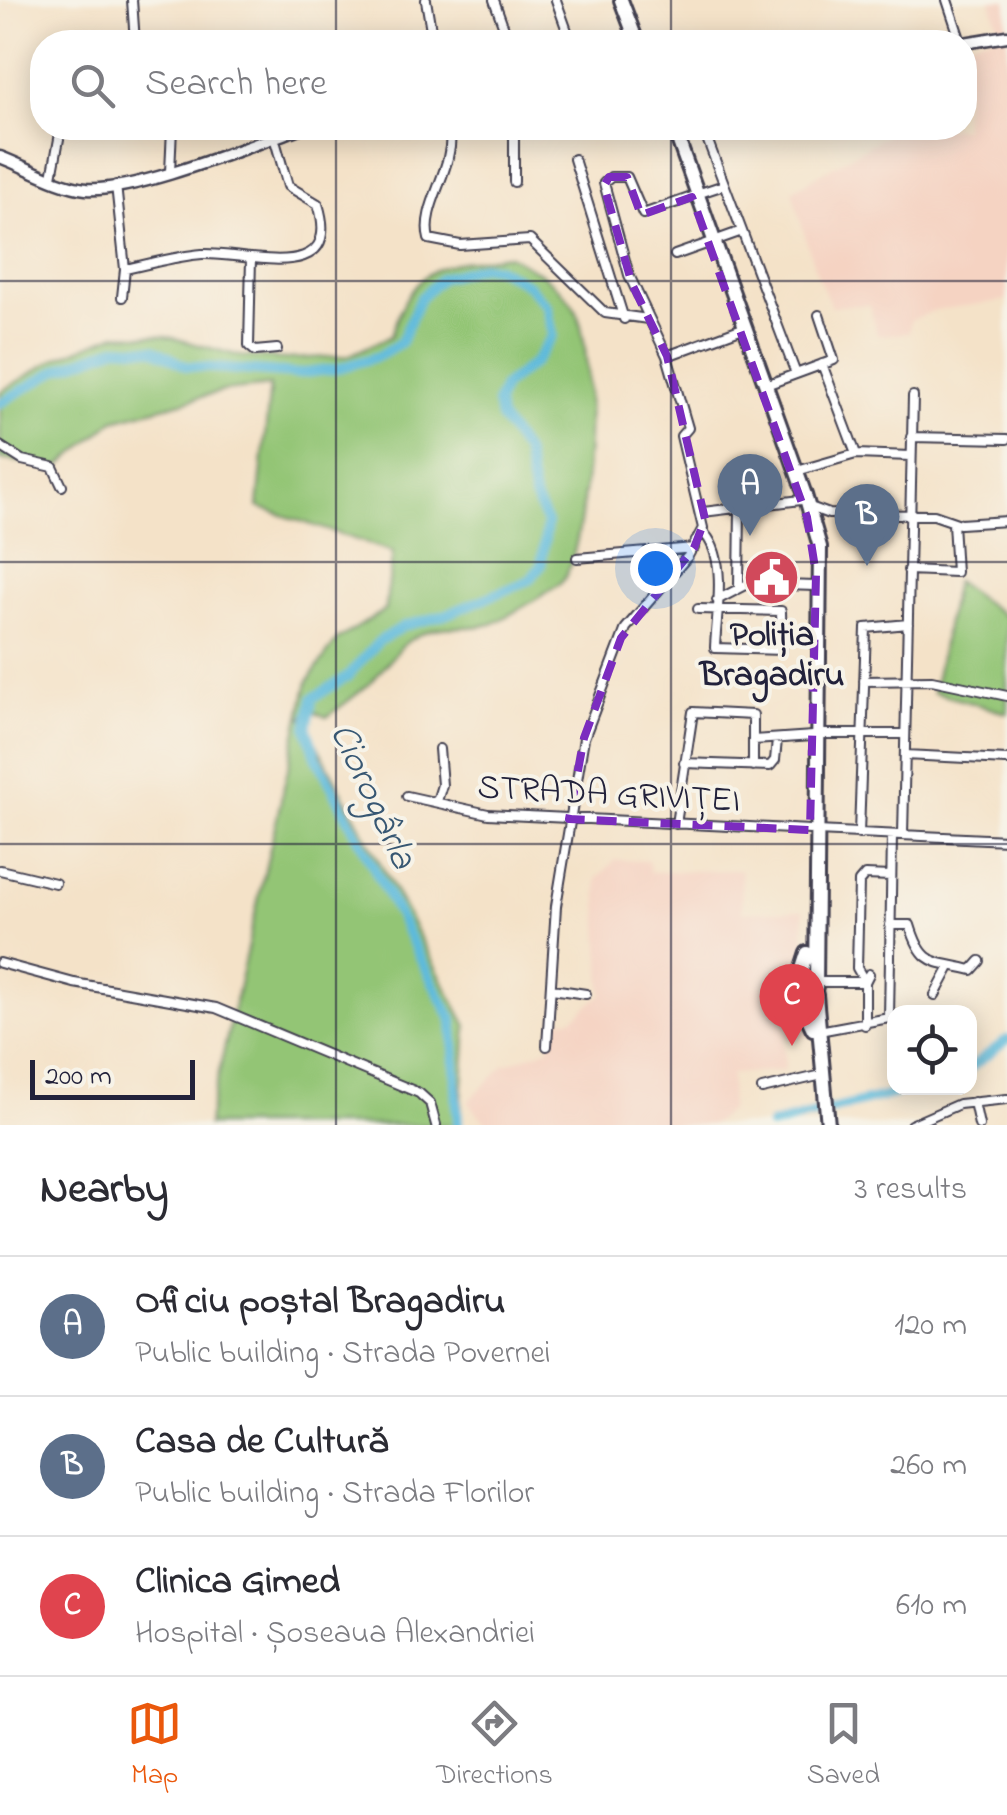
<!DOCTYPE html>
<html lang="en">
<head>
<meta charset="utf-8">
<style>
	:root { --surface:#fff; --page:#f7f7f7; --text:#2b2b33; --muted:#7c7c81; --line:#e1e1e2; --accent:#ea580c }
	body { margin:0; font-family:"Indie Flower",sans-serif; background:var(--page); color:var(--text) }
	.controls { position:absolute; right:30px; bottom:30px; display:grid; overflow:hidden; border-radius:20px; box-shadow:0 5px 25px #0003 }
	.controls button { width:90px; height:90px; display:grid; place-items:center; padding:0; border:0; border-bottom:2px solid var(--line); background:var(--surface); color:var(--text); font:50px sans-serif }
	.scale { position:absolute; left:30px; bottom:25px; width:165px; box-sizing:border-box; padding-left:10px; border:5px solid #22223b; border-top:0; font-size:28px; line-height:35px; white-space:nowrap; color:#22223b; -webkit-text-stroke:8px #f7f3e8; paint-order:stroke }
	.you { position:absolute; left:655px; top:568px; width:35px; height:35px; margin:-25px; border:8px solid #fff; border-radius:50%; background:#1a73e8; box-shadow:0 0 0 15px #1a73e833 }
	.badge { display:grid; place-items:center; width:65px; height:65px; border-radius:50%; background:var(--accent); color:#fff; font-size:32px; font-weight:700 }
	.pin { position:absolute; translate:-50% -82px; filter:drop-shadow(0 2px 5px #0008) }
	.pin::after { content:''; position:absolute; top:52px; width:35px; height:30px; background:inherit; clip-path:polygon(0 0,100% 0,50% 100%) }
	.list { margin:0; padding:0; list-style:none }
	h2 { display:flex; justify-content:space-between; align-items:center; height:130px; margin:0; padding:0 40px; font-size:42px }
	h2 small { font-size:32px; font-weight:400; color:var(--muted) }
	.list li { display:grid; grid-template-columns:65px 1fr auto; gap:30px; align-items:center; box-sizing:border-box; height:140px; padding:0 40px; border-top:2px solid var(--line) }
	.list b { display:block; font-size:38px; white-space:nowrap }
	.list p { margin:0; font-size:32px; white-space:nowrap; color:var(--muted) }
	.list em { font-size:32px; font-style:normal; color:var(--muted) }
	.icon { flex:none; width:55px; height:55px; fill:none; stroke:currentColor; stroke-width:2; stroke-linecap:round; stroke-linejoin:round }
	.map { position:relative; flex:none; width:1007px; height:1125px; overflow:hidden }
	.search { position:absolute; background:var(--surface); box-shadow:0 5px 25px #0003; left:30px; right:30px; top:30px; height:110px; display:flex; align-items:center; gap:25px; box-sizing:border-box; padding:0 35px; border-radius:40px; color:var(--muted); font-size:38px }
	.sheet { height:550px; background:var(--surface) }
	nav { display:flex; justify-content:space-around; align-items:center; box-sizing:border-box; height:140px; border-top:2px solid var(--line); background:var(--surface); font-size:28px; color:var(--muted) }
	nav a { display:grid; justify-items:center; gap:5px }
	nav .on { color:var(--accent) }
	.map>svg:first-child { display:block }
	.built { fill:#f5d3c2 }
	.green { fill:#93c575; stroke:#5a7458; stroke-width:2.5 }
	.lines { fill:none; stroke-linecap:round; stroke-linejoin:round }
	.river { stroke:#5dbadb; stroke-width:10 }
	.minor-casing { stroke:#423f50; stroke-width:12 }
	.major-casing { stroke:#423f50; stroke-width:15 }
	.highway-casing { stroke:#423f50; stroke-width:18 }
	.minor { stroke:#fff; stroke-width:8 }
	.major { stroke:#fff; stroke-width:10 }
	.highway { stroke:#fff; stroke-width:12 }
	.marked { fill:none; stroke:#7b2cbf; stroke-width:8; stroke-dasharray:20 12; stroke-linejoin:round }
	.grid { fill:none; stroke:#22223b; stroke-width:2.5; stroke-opacity:0.55 }
	.labels { text-anchor:middle; stroke-width:8; stroke-linejoin:round; paint-order:stroke }
	.poi-label { font-size:35px; font-weight:bold; fill:#22223b; stroke:#f7f3e8 }
	.street-label { font-size:35px; fill:#22223b; stroke:#f7f3e8 }
	.water-label { font-size:38px; font-style:italic; fill:#375773; stroke:#f7f3e8 }
</style>
</head>
<body>
<div class="map">
<svg width="1007" height="1125" viewBox="0 0 1007 1125">
	<rect width="100%" height="100%" fill="#f7f3e8"/>
	<filter id="ink" filterUnits="userSpaceOnUse"><feTurbulence type="fractalNoise" baseFrequency=".01" numOctaves="2"/><feDisplacementMap in="SourceGraphic" scale="20" xChannelSelector="R" yChannelSelector="G"/><feConvolveMatrix kernelMatrix="1 2 1 2 8 2 1 2 1" color-interpolation-filters="sRGB"/></filter>
	<filter id="wash" filterUnits="userSpaceOnUse"><feTurbulence type="fractalNoise" baseFrequency=".0048" numOctaves="4" result="noise"/><feDisplacementMap in="SourceGraphic" scale="40" xChannelSelector="R" yChannelSelector="G"/><feGaussianBlur stdDeviation="2.25" result="paint"/><feColorMatrix in="noise" values="0 0 0 0 0 0 0 0 0 0 0 0 0 0 0 0 0 1.4 0 .05"/><feComposite in="paint" operator="in"/></filter>
	<g filter="url(#wash)">
		<rect width="100%" height="100%" fill="#f4e2c8"/>
		<path class="built" d="M991,0H1007V300L935,310L910,321L909,333L877,335L870,305L831,306L814,267L792,191L898,128H964L965,43L1000,34Z
			M615,860L648,861L650,872L741,870L742,912L803,910L810,1036L784,1038L785,1070L731,1074L730,1110L711,1125H488L468,1102L504,1065L549,1048L553,1020L572,1019L602,994L597,879Z"/>
		<path class="green" d="M508,255C534,269 556,280 573,305C599,345 590,543 562,582C559,586 497,623 491,624C462,632 439,620 410,640C396,649 385,667 374,679C360,693 342,705 327,717L311,711L302,717L467,1026L460,1125H207L308,681L337,640L385,610L393,552L258,507L270,386L224,391L114,420L59,467L0,459V392L55,359L116,334L166,336L240,356L287,359L348,356L391,336C413,264 439,264 508,255Z
			M955,581L1007,618V713L933,692Z"/>
		<g class="lines">
			<path class="river" d="M0,403L57,370L117,347L154,349L186,366L296,374L337,369L379,356L401,342L420,298L441,278L482,266L498,268L527,284L547,306L553,335L535,362L504,386L497,403L500,418L525,452L534,497L547,523L541,566L530,580L445,615L404,626L379,641L347,677L313,698L307,728L316,756L453,1021L458,1125
				M970,1068L1007,1040
				M771,1125L918,1088"/>
		</g>
	</g>
	<g filter="url(#ink)">
		<g class="lines">
			<defs>
				<path id="minor" d="M132,0L135,42
					M426,0L433,42
					M494,0L509,42
					M556,0L571,42
					M947,0L961,42
					M450,128C456,168 420,206 429,239L460,245L530,240L605,313L648,319
					M703,128L796,374
					M574,159L624,319
					M170,172L172,128
					M52,177L61,128
					M514,182V128
					M116,185L125,269L122,297
					M697,194L724,185
					M714,241L742,231
					M675,255L709,243
					M251,258L249,346L255,351L277,349
					M125,269C150,264 176,256 202,254C247,252 344,287 318,204L288,186L274,137
					M667,356L740,329
					M822,364L856,454
					M766,385L834,360L819,315
					M911,437L1007,439
					M0,446L22,460L53,467L62,486
					M797,471L856,454L911,456
					M810,507L829,514L934,515L960,524L1007,521
					M703,512L801,500
					M577,558L694,548
					M908,570L956,572L953,523
					M739,587L740,508
					M717,600L748,584L816,586
					M698,609L781,611L782,650L715,648C716,614 729,556 702,531
					M783,636H815
					M864,681L932,680L1007,696
					M818,734H905
					M754,740L813,736
					M905,755L1007,760
					M684,763L770,766L775,760L777,740
					M407,796L488,814L810,830
					M437,801L442,785L439,749
					M676,824L693,712L753,715V766
					M817,831L1007,840
					M859,834L866,628L908,624
					M903,835L913,396
					M0,870L55,883
					M890,925H910C923,968 934,960 972,970L980,961
					M0,963L74,983L216,1008L419,1093L430,1103L436,1125
					M823,982H865L869,974
					M552,989L586,994
					M935,995L950,967
					M865,1025V982L857,968L859,882L865,875L891,876
					M819,1031L889,1018L892,835
					M547,1046L556,906L584,738L626,628L688,556L703,528L681,436L688,428L667,356L629,275L604,183L611,177H627L643,214L692,197
					M762,1089L818,1076
					M974,1102L979,1125
					M911,1125L959,1104L1007,1099"/>
				<path id="major" d="M964,43L1007,36
					M0,157C27,167 58,186 86,189C135,193 251,145 300,128"/>
				<path id="highway" d="M621,0L637,42
					M674,128L805,495L820,547L816,987
					M797,984L807,953
					M816,995L828,1125
					M799,1000L813,1029"/>
			</defs>
			<use href="#minor" class="minor-casing"/>
			<use href="#major" class="major-casing"/>
			<use href="#highway" class="highway-casing"/>
			<use href="#minor" class="minor"/>
			<use href="#major" class="major"/>
			<use href="#highway" class="highway"/>
		</g>
	</g>
	<path class="marked" d="M609,177H627L641,215L692,197L807,517L816,574L810,830L569,819L584,738L621,638L694,548L705,519L667,356L632,284L604,186Z"/>
	<path class="grid" d="M336,0V42M671,0V42M336,128V1125M671,128V1125M0,281H1007M0,562H1007M0,844H1007"/>
	<defs>
		<symbol id="civic-disc" viewBox="-11 -11 22 22"><circle r="9.5" fill="#d1495b" stroke="#f7f3e8"/><path d="M-.6-6.5H3V-4.5H.6V-3L4-1V1h2V6H-6V1h2V-1L-.6-3ZM-1.2 2.5V6h2.4V2.5Z" fill="#fff"/></symbol>
	</defs>
	<g fill-rule="evenodd">
		<use href="#civic-disc" x="740" y="546" width="63" height="63"/>
	</g>
	<g class="labels">
		<g class="poi-label">
			<text x="772" y="645">Poliția<tspan x="772" dy="40">Bragadiru</tspan></text>
		</g>
		<g class="street-label">
			<text transform="translate(609 792) rotate(3)" y="12">STRADA GRIVIȚEI</text>
		</g>
		<g class="water-label">
			<text transform="translate(375 795) rotate(65)" y="13">Ciorogârla</text>
		</g>
	</g>
</svg>
<div class="controls">
<button><svg class="icon" aria-label="locate" viewBox="0 0 24 24"><circle cx="12" cy="12" r="6"/><path d="M12 2v4M12 18v4M2 12h4M18 12h4"/></svg></button>
</div>
<div class="scale">200 m</div>
<div class="you"></div>
<div class="pin badge" style="left:750px;top:536px;background:#5c6f8a">A</div>
<div class="pin badge" style="left:867px;top:566px;background:#5c6f8a">B</div>
<div class="pin badge" style="left:792px;top:1046px;background:#e0444e">C</div>
<div class="search"><svg class="icon" aria-label="search" viewBox="0 0 24 24"><circle cx="10" cy="10" r="6"/><path d="M15 15l6 6"/></svg>Search here</div>
</div>
<section class="sheet">
<h2>Nearby<small>3 results</small></h2>
<ul class="list">
<li><span class="badge" style="background:#5c6f8a">A</span><div><b>Oficiu poștal Bragadiru</b><p>Public building · Strada Povernei</p></div><em>120 m</em></li>
<li><span class="badge" style="background:#5c6f8a">B</span><div><b>Casa de Cultură</b><p>Public building · Strada Florilor</p></div><em>260 m</em></li>
<li><span class="badge" style="background:#e0444e">C</span><div><b>Clinica Gimed</b><p>Hospital · Șoseaua Alexandriei</p></div><em>610 m</em></li>
</ul>
</section>
<nav>
<a class="on"><svg class="icon" aria-label="map" viewBox="0 0 24 24"><path d="M3 6l6-2 6 2 6-2v14l-6 2-6-2-6 2zM9 4v14M15 6v14"/></svg>Map</a>
<a><svg class="icon" aria-label="directions" viewBox="0 0 24 24"><path d="M12 3l9 9-9 9-9-9zM9 14v-3h6M13 9l2 2-2 2"/></svg>Directions</a>
<a><svg class="icon" aria-label="saved" viewBox="0 0 24 24"><path d="M7 4h10v16l-5-4-5 4z"/></svg>Saved</a>
</nav>
</body>
</html>
